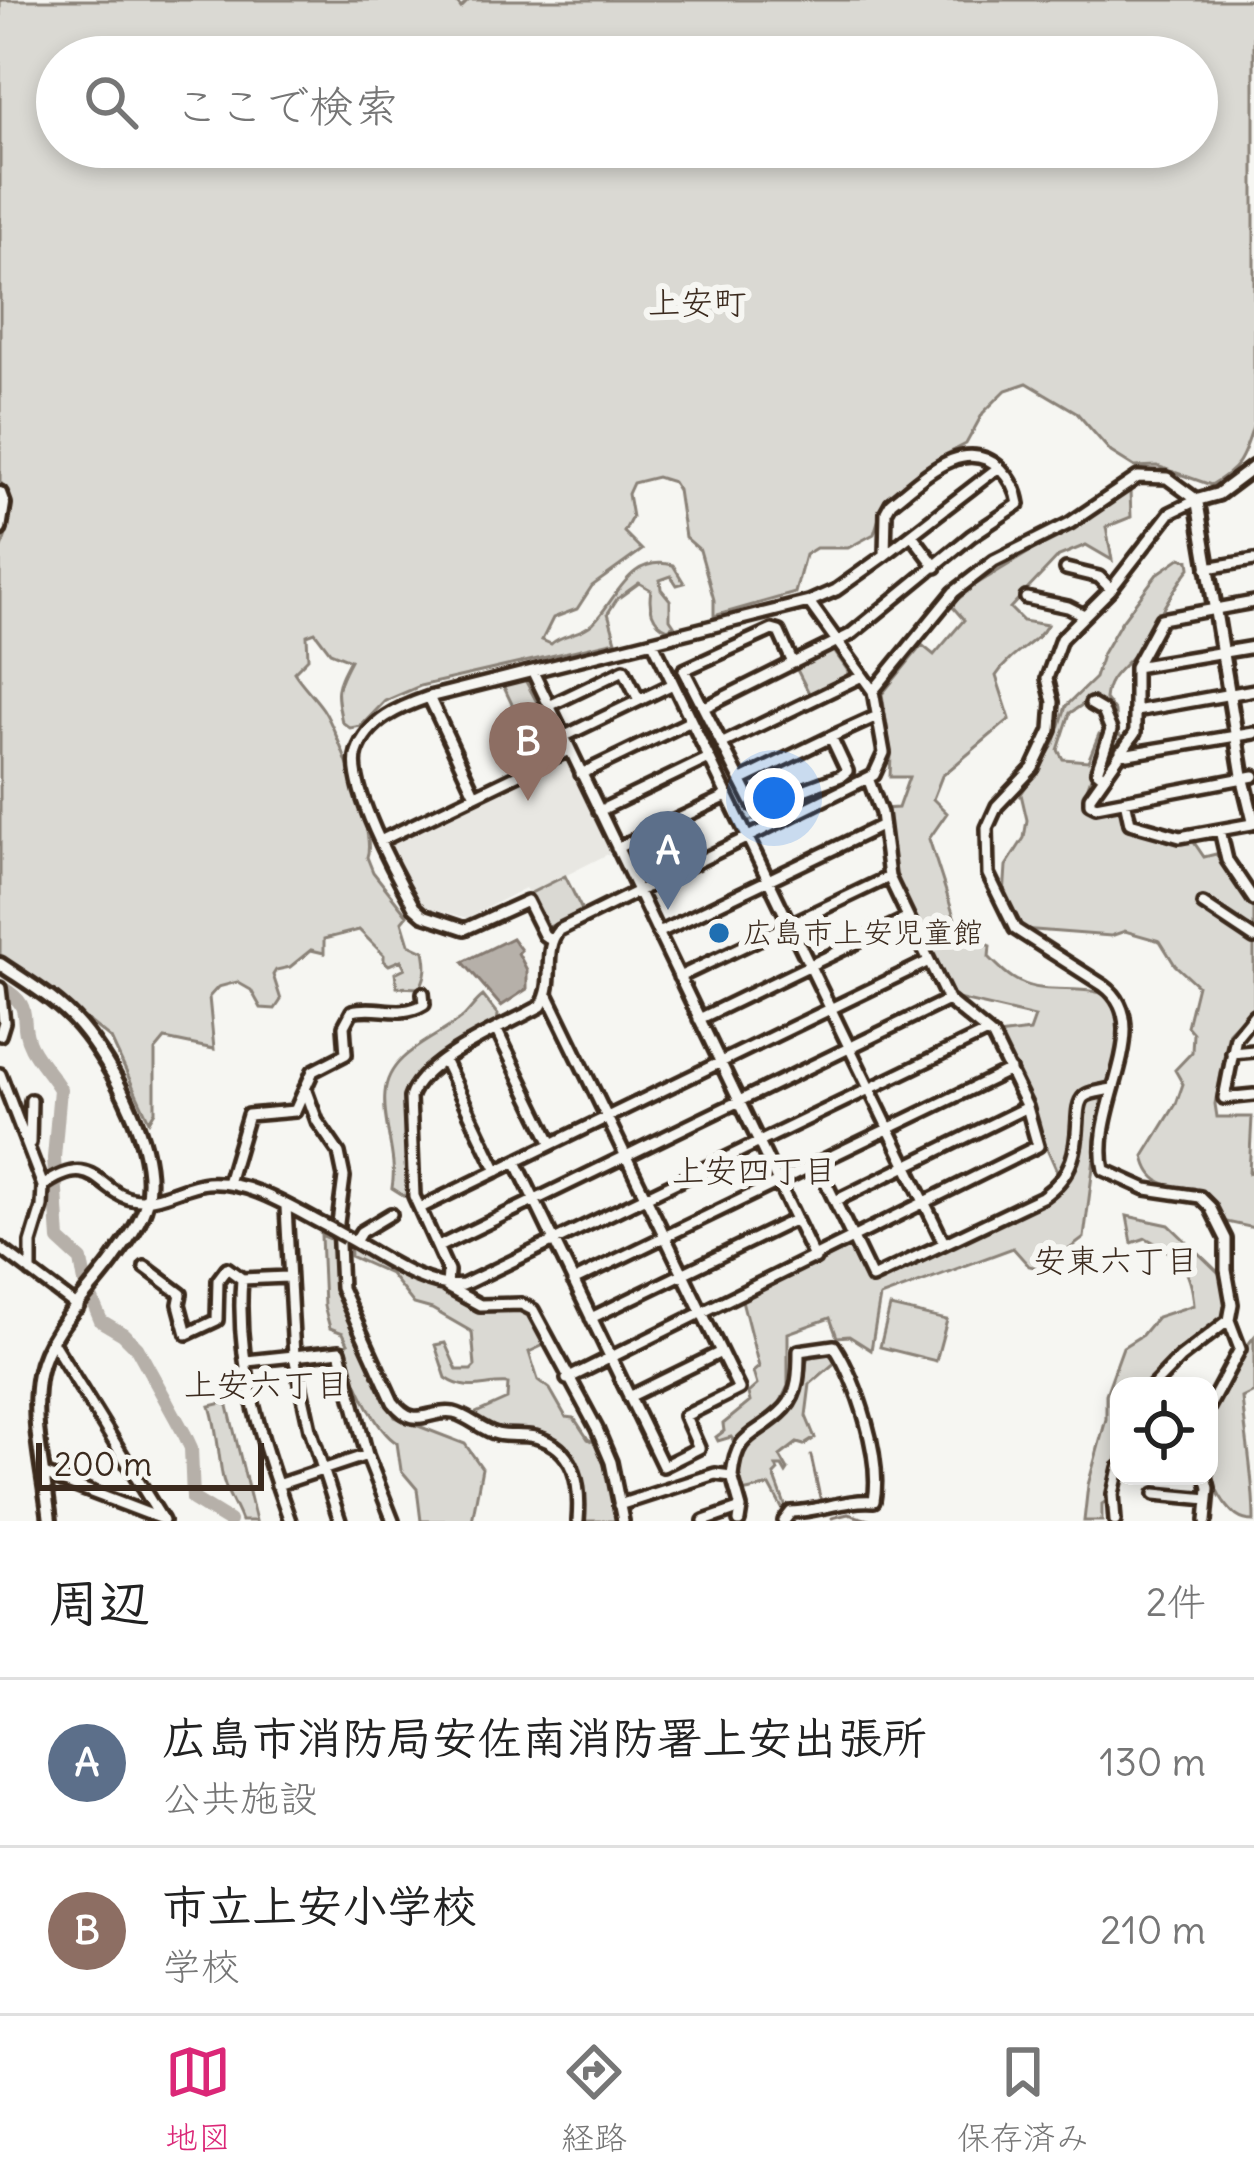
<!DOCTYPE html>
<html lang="ja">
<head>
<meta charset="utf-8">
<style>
	:root { --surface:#fff; --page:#f2f2f2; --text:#222; --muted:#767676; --line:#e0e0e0; --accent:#db2777 }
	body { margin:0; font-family:Delius,"Klee One",sans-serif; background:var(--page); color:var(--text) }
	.controls { position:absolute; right:36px; bottom:36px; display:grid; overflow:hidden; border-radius:24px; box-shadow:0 6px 18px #0003 }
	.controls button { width:108px; height:108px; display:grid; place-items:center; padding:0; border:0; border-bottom:3px solid var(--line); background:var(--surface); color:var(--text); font:60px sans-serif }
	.scale { position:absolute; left:36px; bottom:30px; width:228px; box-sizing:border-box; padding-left:12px; border:6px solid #3b2a1e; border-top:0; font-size:33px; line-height:42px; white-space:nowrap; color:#3b2a1e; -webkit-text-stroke:9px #f6f6f2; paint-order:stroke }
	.you { position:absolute; left:774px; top:798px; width:42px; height:42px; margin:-30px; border:9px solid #fff; border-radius:50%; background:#1a73e8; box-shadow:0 0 0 18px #1a73e833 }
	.badge { display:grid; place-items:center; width:78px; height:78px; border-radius:50%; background:var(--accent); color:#fff; font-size:39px; font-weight:700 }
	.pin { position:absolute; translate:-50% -99px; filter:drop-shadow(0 3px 6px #0008) }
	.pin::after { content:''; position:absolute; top:63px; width:42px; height:36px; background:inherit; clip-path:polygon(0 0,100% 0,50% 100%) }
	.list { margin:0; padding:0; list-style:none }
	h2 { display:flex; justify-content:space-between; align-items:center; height:156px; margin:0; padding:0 48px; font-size:51px }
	h2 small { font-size:39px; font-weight:400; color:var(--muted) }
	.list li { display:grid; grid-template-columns:78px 1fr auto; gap:36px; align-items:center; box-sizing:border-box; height:168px; padding:0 48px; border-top:3px solid var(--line) }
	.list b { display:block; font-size:45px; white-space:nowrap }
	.list p { margin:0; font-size:39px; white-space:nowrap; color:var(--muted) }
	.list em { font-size:39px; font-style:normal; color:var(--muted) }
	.icon { flex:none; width:66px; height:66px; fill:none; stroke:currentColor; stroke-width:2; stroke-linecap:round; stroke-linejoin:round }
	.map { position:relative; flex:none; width:1254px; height:1521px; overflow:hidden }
	.search { position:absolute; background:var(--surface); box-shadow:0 6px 18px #0003; left:36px; right:36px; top:36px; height:132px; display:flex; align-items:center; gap:30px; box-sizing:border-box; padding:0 42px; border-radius:66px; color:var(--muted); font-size:45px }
	.sheet { height:492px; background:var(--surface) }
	nav { display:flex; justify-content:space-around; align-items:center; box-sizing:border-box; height:168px; border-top:3px solid var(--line); background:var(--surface); font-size:33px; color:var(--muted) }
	nav a { display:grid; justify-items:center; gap:6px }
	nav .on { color:var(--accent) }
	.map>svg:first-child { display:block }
	.built { fill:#e8e7e2 }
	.green { fill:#dad9d3; stroke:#8a8278; stroke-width:3; fill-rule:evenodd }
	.water { fill:#b6b0a9; stroke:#857a71; stroke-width:3 }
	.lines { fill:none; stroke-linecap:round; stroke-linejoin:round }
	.stream { stroke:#857a71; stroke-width:3 }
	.river { stroke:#b6b0a9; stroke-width:14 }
	.minor-casing { stroke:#3b2a1e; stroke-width:18 }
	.major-casing { stroke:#3b2a1e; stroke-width:20 }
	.minor { stroke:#f6f6f2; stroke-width:9 }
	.major { stroke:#f6f6f2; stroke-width:10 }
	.minor-bridge-casing { stroke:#3b2a1e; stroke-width:18; stroke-linecap:butt }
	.minor-bridge { stroke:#f6f6f2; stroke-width:9 }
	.poi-dot { fill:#1f6fb2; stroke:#f6f6f2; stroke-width:4.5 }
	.labels { text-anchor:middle; stroke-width:12; stroke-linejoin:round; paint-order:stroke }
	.poi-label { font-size:30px; fill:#3b2a1e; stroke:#f6f6f2; text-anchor:start }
	.neighbourhood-label { font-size:33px; fill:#3b2a1e; stroke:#f6f6f2 }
</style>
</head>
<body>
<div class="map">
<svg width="1254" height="1521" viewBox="0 0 1254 1521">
	<rect width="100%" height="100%" fill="#f6f6f2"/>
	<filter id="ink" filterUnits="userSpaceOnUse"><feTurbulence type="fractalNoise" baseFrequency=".00833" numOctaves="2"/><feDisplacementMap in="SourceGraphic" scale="24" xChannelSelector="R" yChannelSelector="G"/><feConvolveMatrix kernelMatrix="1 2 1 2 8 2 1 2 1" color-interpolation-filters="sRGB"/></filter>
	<g filter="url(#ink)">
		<path class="built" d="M559,759L567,762L610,853L529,894L525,888L467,918L423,906L409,890L387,847L388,841Z"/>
		<path class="green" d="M0,0H455L461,8L469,0H1254V424C1243,457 1242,467 1211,485L1157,466L1135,467L1111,452L1076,412L1027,383L1006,390L983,413L966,444L941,457L885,499L874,534L848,548H816L805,555L795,593L714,616V600L700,550L685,537L678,490L673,482L657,477L633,483L628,494L632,517L624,532L642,550L592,586L577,609L553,618L542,640L551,644C563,633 581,635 593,623C616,601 629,553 673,565L684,583L677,585L671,576L660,580L661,589L670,600V619L674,625L668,629C652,623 648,606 651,590L639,583L617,599L608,613L616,641L420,686L385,701L361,726L350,728L342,722C335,690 335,688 350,660L330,652L315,632L307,635L308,658L294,672C302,685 314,696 323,709C338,732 376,834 367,857L373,872L407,915L402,921L409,944L424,951C427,966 427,974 420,988L397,987L395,973L405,968L401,960L389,965L384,961V955L359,930L324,939V953L311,950L290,967L276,970L273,975L281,1000L275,1009L261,1008L251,990L237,982L218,987L209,997L214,1049L165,1039L155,1051V1111L149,1121L111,1039L44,985L0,956V550C12,524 14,506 0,481ZM57,57H1197V147H57Z
			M1130,491L1131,517L1106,527L1112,560L1086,545L1059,556L1010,608L1023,621L1047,625C1038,643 1011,652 996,676L1010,719L942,776L933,799L947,813L929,839L959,932L990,946L989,957C998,966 1008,977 1020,982C1049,997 1091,981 1117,1001L1122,1042L1102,1096L1084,1238L1043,1269L1029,1266L1013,1248L880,1297L871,1350L849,1336L837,1337L830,1318L788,1333V1386L779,1405L789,1413L803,1386L808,1354L825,1351L837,1361L810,1384L806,1416L815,1438L804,1445L797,1443L780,1456L788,1470L786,1473L782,1466H776L778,1471L774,1475L788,1513L784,1512L770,1486L742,1492L737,1472L742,1452L731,1437L718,1441L716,1437L724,1431L723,1424L750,1402L748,1393L757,1385L753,1372L759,1367L742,1300L850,1247L870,1283L1064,1187L997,1035L1030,1031L1035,1017L953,998L892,875L883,809L898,808L909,777H890L891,754L882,694L922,645L934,655L964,620L951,605L975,585Z
			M1180,558L1189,560L1190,568C1168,594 1150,637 1130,659C1117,673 1107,679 1105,699L1115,712L1116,732L1125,740L1108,759L1106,756C1118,729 1113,717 1094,697L1070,713L1058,750L1063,759L1088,761L1099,734L1105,736L1084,798C1091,814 1106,808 1120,807L1127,828L1182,843L1193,841L1204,857L1216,854L1254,909V1006L1229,1032L1215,1104L1217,1117H1252L1249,1173L1254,1170V1228L1222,1221L1194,1188C1167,1186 1150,1185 1144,1156L1176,1104L1183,1084L1175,1070L1192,1052L1193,1033L1187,1026L1197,985L1175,965L1160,941L1125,931L1111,936L1022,929L1004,897L1006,866L1024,838L1027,820L1021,794L1054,744L1066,706L1095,678L1102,655L1121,622L1157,574Z
			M827,650L834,651L848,671L847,679L811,697L795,666Z
			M681,669L751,807L788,798L791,803L744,824L671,673Z
			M524,678L546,719L524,730L502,683Z
			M565,876L584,914L546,928L529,894Z
			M483,996L498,1015L497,1024C473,1037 443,1049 423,1067C395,1091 406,1162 410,1196L406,1197L392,1188C398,1155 382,1126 385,1093C388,1052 438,1039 464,1016C471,1009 476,1001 483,996Z
			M1127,1216L1169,1225L1219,1273L1225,1293L1224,1313L1215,1328L1167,1362L1146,1386H1119V1448L1108,1500L1102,1504V1521H1084L1088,1485L1106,1419V1394L1123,1347L1142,1335L1157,1317L1194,1305C1191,1266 1179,1256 1146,1238L1132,1243Z
			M321,1235L333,1240L334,1290L395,1417L465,1444L482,1468L472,1521H421L417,1489L401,1470L397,1443C373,1429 352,1373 341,1346L348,1343L343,1333L330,1328L324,1306Z
			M349,1239L480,1309L525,1308L532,1312L544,1345L529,1352L538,1380L550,1389L566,1417L574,1418L588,1439L599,1445L618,1521H580V1466L560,1444L533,1431L526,1429L501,1433L467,1417L507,1399L508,1384C485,1382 469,1394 446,1378L435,1345L445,1343L457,1370H471L475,1366L472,1332L432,1309L414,1304L390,1274L350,1256Z
			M890,1307L947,1320L936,1361L880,1347Z
			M1254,1337V1392L1242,1398C1246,1440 1254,1479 1254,1521C1239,1521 1233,1514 1224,1502C1188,1451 1218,1380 1254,1337Z
			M227,1402L256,1521H241C236,1506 224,1490 222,1474C218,1451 217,1427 210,1406Z"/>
		<path class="water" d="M512,938L521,950L518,953L527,970V989L501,1006L463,962Z"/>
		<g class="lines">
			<path class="stream" d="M811,1456L821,1502
				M832,1518L848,1514L872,1521"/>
			<path class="river" d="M0,987C38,1008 16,1019 31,1047C38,1061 52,1075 60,1089L54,1158L59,1240L81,1260L85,1283L101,1321L123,1334L137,1348L185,1435L191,1448L193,1499L229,1521"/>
			<defs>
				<path id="minor" d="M912,535L936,567
					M885,555L999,467
					M1207,568L1254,560
					M1066,569L1099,577L1111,589
					M1026,598L1068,607L1084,615
					M809,602L873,691
					M1254,602L1161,619L1135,667V733L1090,797V803L1096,806L1254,776
					M653,642L944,1243
					M1135,667L1254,647
					M533,672L815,1259
					M429,697L475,795
					M1091,704L1103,711L1111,730L1097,771L1103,776
					M549,706L624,670L639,700
					M705,707L793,663
					M1136,711L1254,690
					M563,737L673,684
					M723,743L860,677
					M1121,751L1128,754L1254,733
					M581,774L691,721
					M742,780L831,737
					M1125,800L1130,823L1180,837L1252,824
					M599,811L709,758
					M1220,830L1227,860L1254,900
					M380,841L569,750
					M617,848L727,796
					M1203,904L1254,938
					M658,933L881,826
					M551,940L544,935L527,901L465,929L423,915L414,907C397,877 346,784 357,752C368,720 400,707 429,697L809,602L836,590L885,555L886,512L891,503C922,479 964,434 1001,469C1011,479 1017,491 1019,504L971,536L850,635L793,663L779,632L772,630L684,670L753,805H763L841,776L847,771L831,737L875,717
					M679,977L889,877
					M0,988L4,1022L0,1035
					M1254,1015L1236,1037L1224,1098L1254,1095
					M699,1019L908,918
					M497,1031L552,1144
					M1232,1053L1254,1051
					M444,1060L497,1171
					M0,1074L43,1186L42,1207L31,1243V1272
					M305,1088L317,1121L339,1153L344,1177L338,1223L341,1288L393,1402C416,1432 429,1408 454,1413C468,1416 482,1430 497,1434C509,1437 522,1434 535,1437C576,1448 581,1484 578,1521
					M30,1143L31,1100
					M516,1162L663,1466L699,1448L685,1416L739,1389L548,996
					M817,1164L872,1278L1042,1197C1093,1162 1069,1111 1084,1097C1089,1092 1103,1091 1111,1089
					M228,1183L248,1115L295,1111L313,1071L346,1054L344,1026L352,1011C377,1004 400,1019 424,1004L423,993
					M43,1186C100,1146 98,1202 144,1200C165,1199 186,1185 207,1183C251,1180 292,1209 330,1228
					M835,1201L1027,1107
					M286,1207L294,1356L310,1429L340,1521
					M420,1208L929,961
					M346,1237C378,1254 426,1290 463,1285L987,1032
					M355,1242L361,1232L391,1214
					M438,1247L948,1000
					M0,1248L78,1307
					M145,1267L181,1294L179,1304L187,1334L217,1320L218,1280L227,1268L242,1279
					M287,1277L242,1279C235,1364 262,1443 290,1521
					M573,1281L1010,1070
					M591,1318L796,1219
					M53,1343L163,1521
					M247,1361L340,1351L367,1455L393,1521
					M567,1379L1038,1146L1027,1107L993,1037L948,1000L889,877L881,813L868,778
					M1153,1386L1180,1358L1229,1320L1232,1304L1226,1270V1239L1210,1207L1200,1197L1146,1189L1104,1170C1089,1108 1158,1025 1104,986L1015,929L988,874L987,828L997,806L1033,768L1051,730L1053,702L1047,678L1061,639L1111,589L1170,513L1197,500
					M629,1397L721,1352
					M1209,1407L1240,1349L1229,1320
					M44,1474L162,1519
					M732,1476C736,1429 758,1437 785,1408C799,1393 799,1370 799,1351L834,1346C857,1382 882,1457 874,1501C845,1499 820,1511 791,1512L784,1521
					M277,1485L367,1455
					M1155,1494L1208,1499
					M619,1505L715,1474L732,1476L741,1508L739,1521
					M623,1521L611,1462L597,1429L533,1310L521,1304L480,1305L447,1287L448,1271L414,1196L410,1098C422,1059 506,1026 541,1006C557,982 541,950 559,930L874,775L884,753L873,691L954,592L994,561L1070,523L1138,477L1167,478L1197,500
					M704,1521L741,1508
					M1115,1521L1113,1494L1119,1468
					M1206,1521L1209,1488L1206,1476"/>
				<path id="major" d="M1254,467L1218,494L1197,500L1243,778L1254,823
					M0,493L4,504L0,529
					M0,964C28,983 58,1000 80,1026C113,1065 160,1151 146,1203C141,1223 126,1242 114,1259C90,1293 47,1331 39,1374C30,1420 45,1475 50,1521"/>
			</defs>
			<use href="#minor" class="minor-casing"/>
			<use href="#major" class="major-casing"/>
			<use href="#minor" class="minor"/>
			<use href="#major" class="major"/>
			<defs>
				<path id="minor-bridge" d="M330,1228L346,1237"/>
			</defs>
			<use href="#minor-bridge" class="minor-bridge-casing"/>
			<use href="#minor-bridge" class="minor-bridge"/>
		</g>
	</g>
	<circle class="poi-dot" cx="719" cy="933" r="12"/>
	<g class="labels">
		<g class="poi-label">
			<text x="743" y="943">広島市上安児童館</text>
		</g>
		<g class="neighbourhood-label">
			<text x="697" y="314">上安町</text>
			<text x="754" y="1182">上安四丁目</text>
			<text x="1116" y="1272">安東六丁目</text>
			<text x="266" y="1396">上安六丁目</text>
		</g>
	</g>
</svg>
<div class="controls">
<button><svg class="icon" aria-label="locate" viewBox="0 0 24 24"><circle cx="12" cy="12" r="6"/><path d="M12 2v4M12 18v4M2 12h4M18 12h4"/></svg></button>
</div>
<div class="scale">200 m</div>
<div class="you"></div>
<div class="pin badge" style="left:668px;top:910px;background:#5c6f8a">A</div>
<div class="pin badge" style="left:528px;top:801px;background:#8d6e63">B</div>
<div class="search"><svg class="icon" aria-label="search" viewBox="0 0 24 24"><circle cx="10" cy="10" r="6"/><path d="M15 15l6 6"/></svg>ここで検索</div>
</div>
<section class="sheet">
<h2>周辺<small>2件</small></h2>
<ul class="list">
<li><span class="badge" style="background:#5c6f8a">A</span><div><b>広島市消防局安佐南消防署上安出張所</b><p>公共施設</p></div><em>130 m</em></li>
<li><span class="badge" style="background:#8d6e63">B</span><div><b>市立上安小学校</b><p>学校</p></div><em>210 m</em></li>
</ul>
</section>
<nav>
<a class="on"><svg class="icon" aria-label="map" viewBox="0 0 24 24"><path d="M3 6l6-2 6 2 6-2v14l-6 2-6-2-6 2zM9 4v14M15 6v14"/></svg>地図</a>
<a><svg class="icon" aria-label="directions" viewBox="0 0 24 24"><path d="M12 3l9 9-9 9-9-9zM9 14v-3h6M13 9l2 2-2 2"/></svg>経路</a>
<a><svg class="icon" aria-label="saved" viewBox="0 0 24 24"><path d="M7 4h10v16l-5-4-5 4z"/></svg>保存済み</a>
</nav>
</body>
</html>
